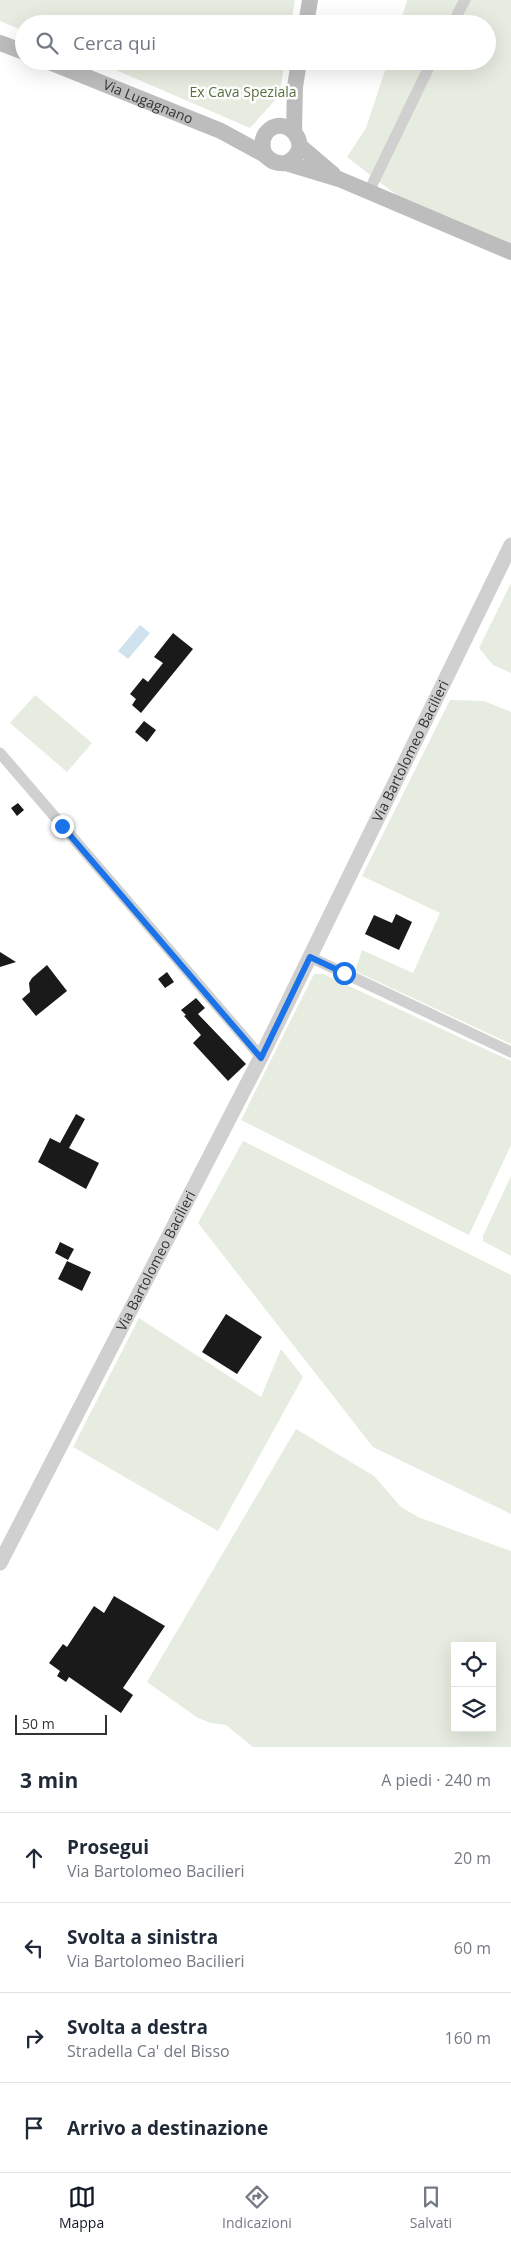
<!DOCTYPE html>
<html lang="it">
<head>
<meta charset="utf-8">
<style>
	:root { --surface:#fff; --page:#f2f2f3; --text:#1f2937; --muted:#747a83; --line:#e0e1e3; --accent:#111827 }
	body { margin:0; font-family:"Open Sans",sans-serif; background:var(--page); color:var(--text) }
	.controls { position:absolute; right:15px; bottom:15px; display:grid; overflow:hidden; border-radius:0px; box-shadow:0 5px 20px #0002 }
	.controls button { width:45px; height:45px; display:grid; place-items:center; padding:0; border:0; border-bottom:1px solid var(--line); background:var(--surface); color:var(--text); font:25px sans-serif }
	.scale { position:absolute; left:15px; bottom:12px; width:92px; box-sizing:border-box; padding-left:5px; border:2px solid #333; border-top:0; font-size:14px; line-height:18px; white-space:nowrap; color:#333; -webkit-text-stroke:4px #fff; paint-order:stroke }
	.stop { position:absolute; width:15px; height:15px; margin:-11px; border:4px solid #1a73e8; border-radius:50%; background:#fff }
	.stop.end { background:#1a73e8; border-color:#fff; box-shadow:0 1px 5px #0008 }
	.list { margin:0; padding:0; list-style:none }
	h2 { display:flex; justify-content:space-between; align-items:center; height:65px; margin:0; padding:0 20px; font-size:21px }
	h2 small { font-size:16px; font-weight:400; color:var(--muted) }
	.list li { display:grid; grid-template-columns:32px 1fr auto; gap:15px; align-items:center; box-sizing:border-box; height:90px; padding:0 20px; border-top:1px solid var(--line) }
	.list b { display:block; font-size:19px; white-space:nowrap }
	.list p { margin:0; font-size:16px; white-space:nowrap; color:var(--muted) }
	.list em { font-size:16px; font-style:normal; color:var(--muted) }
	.icon { flex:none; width:28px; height:28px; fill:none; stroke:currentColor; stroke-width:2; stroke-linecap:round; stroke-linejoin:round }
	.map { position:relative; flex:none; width:511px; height:1747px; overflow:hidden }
	.search { position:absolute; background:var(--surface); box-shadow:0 5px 20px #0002; left:15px; right:15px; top:15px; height:55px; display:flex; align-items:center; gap:12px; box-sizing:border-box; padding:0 18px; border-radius:28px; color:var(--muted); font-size:19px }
	.sheet { height:425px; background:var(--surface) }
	nav { display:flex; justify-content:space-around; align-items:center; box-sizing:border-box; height:70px; border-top:1px solid var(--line); background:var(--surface); font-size:14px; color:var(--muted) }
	nav a { display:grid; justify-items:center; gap:2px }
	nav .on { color:var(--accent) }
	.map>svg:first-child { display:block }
	.green { fill:#e6ecdf; fill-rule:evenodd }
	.water { fill:#cfe2ee }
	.building { fill:#1a1a1a }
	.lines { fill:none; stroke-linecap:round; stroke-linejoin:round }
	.minor { stroke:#d0d0d0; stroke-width:11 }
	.tertiary { stroke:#d0d0d0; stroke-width:15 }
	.secondary { stroke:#bdbdbd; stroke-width:16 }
	.route { stroke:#1a73e8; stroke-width:6 }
	.labels { text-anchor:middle; stroke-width:5; stroke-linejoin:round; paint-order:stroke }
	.park-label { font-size:14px; fill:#56703f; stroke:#fff }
	.street-label { font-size:14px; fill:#333; stroke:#fff }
</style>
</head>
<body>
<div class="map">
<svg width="511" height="1747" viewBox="0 0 511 1747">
	<rect width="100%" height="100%" fill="#fff"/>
	<path class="green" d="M0,0H295L291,24H24V31L0,21Z
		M407,0H511V246L403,200L347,157L366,128L388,61H487V24H400Z
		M95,61H285L279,96L250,128Z
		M511,583V673L493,665L479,648Z
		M35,695L92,743L67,772L10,723Z
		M450,700L484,701L511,712V1044L355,971L362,950L413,973L440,913L362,876Z
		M314,974H323L511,1061V1145L469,1235L241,1120Z
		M243,1141L511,1275V1514L373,1447L198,1223Z
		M511,1176V1256L483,1241V1236Z
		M139,1318L261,1397L281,1349L303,1377L218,1531L73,1447Z
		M296,1429L374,1476L401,1507L418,1517L511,1551V1747H253L226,1725L211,1723L198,1718L147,1682ZM455,1646H492V1728H455Z"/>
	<path class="water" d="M140,625L150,633L128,659L118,651Z"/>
	<path class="building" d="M173,633L193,649L141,713L132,705L136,699L130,694L143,678L148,682L163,663L154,657Z
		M144,721L156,730L147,742L135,732Z
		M18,803L24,810L17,816L11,808Z
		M396,914L412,922L399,950L365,934L374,915L392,923Z
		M0,952L16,962L0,967Z
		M47,965L67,991L36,1016L22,999L30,992L29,983L32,978Z
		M167,972L174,982L165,988L158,979Z
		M196,998L205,1008L198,1014L246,1064L228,1081L193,1043L201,1035L184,1016L186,1015L181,1010Z
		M76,1114L85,1119L69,1148L99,1163L86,1189L38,1162L50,1138L60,1143Z
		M60,1242L74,1249L68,1260L55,1253Z
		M67,1261L91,1272L82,1291L58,1279Z
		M226,1314L262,1337L237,1374L202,1352Z
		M114,1596L165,1626L123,1688L133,1695L121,1713L69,1677L66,1682L57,1676L60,1671L49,1663L63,1644L67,1647L94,1606L104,1613Z"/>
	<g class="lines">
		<path class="minor" d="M452,24L465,0
			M369,191L432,61
			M0,753L261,1057
			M310,957L511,1052"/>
		<path class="tertiary" id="s1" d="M0,1563L261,1057L511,545"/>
		<g class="secondary">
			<path d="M306,24L310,0"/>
			<path d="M0,43L24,52"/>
			<path id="s2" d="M47,61L221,131L265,155C272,162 277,164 286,163L339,179L511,252"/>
			<path d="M294,132L295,87L299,61"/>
			<path d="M300,146L333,174"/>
			<path d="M265,155C262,148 261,140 266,133C285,110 318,148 286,163"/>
		</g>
	</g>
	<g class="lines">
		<path class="route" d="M62,826L261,1058L310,957L344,973"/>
	</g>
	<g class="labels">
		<g class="park-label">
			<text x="243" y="97">Ex Cava Speziala</text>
		</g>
		<g class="street-label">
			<text dy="5" stroke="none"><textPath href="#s2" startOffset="109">Via Lugagnano</textPath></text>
			<text dy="5" stroke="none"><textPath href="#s1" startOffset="910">Via Bartolomeo Bacilieri</textPath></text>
			<text dy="5" stroke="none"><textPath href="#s1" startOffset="340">Via Bartolomeo Bacilieri</textPath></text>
		</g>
	</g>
</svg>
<div class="controls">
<button><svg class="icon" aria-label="locate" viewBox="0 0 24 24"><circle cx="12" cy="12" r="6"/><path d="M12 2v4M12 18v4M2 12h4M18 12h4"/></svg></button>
<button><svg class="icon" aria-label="layers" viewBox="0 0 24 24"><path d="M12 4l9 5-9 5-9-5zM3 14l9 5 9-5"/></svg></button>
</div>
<div class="scale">50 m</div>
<div class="stop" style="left:344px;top:973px"></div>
<div class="stop end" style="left:62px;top:826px"></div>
<div class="search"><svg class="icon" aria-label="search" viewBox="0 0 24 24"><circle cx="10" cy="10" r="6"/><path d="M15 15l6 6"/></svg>Cerca qui</div>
</div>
<section class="sheet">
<h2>3 min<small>A piedi · 240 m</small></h2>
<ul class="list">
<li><svg class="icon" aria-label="ahead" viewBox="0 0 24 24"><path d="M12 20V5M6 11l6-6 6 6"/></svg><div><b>Prosegui</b><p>Via Bartolomeo Bacilieri</p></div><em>20 m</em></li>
<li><svg class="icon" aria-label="left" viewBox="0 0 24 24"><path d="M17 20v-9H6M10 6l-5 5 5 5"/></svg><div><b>Svolta a sinistra</b><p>Via Bartolomeo Bacilieri</p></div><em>60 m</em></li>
<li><svg class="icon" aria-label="right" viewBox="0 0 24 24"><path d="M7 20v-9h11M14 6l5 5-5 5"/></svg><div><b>Svolta a destra</b><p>Stradella Ca' del Bisso</p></div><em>160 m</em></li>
<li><svg class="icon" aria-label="arrive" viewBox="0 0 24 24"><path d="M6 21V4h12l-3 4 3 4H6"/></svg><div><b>Arrivo a destinazione</b></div></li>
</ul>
</section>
<nav>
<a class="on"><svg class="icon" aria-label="map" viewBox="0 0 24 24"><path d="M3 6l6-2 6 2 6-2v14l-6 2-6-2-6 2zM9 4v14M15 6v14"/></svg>Mappa</a>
<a><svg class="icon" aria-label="directions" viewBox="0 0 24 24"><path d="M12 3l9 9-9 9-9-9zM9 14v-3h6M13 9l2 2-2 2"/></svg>Indicazioni</a>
<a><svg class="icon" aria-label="saved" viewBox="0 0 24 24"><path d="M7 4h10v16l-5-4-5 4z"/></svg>Salvati</a>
</nav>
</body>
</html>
